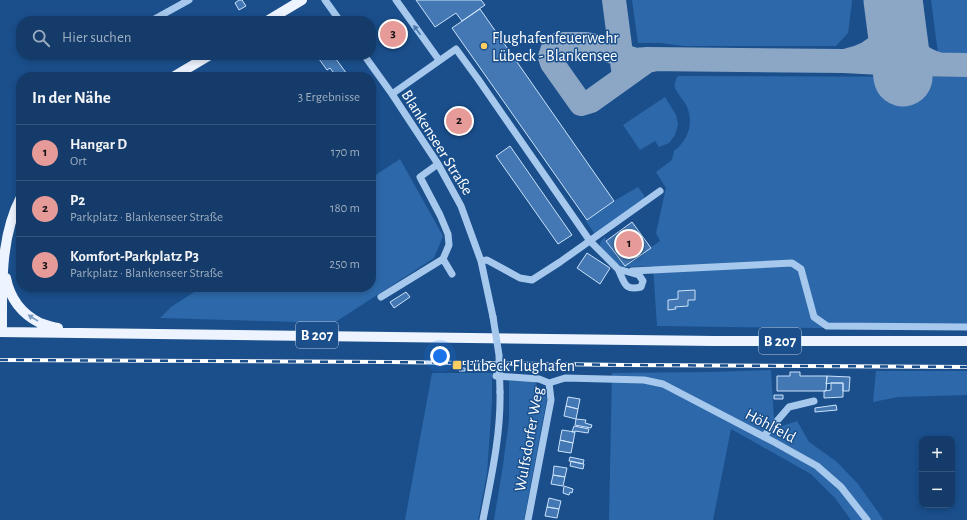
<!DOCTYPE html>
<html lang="de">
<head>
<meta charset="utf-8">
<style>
	:root { --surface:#143b69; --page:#214671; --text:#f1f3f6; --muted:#9dadc0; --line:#33557d; --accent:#e69b98 }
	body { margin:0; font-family:"Alegreya Sans",sans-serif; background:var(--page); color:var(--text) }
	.controls { position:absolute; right:12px; bottom:12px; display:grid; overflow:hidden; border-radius:8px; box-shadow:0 2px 6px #0003 }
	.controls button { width:36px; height:36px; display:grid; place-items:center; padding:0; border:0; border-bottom:1px solid var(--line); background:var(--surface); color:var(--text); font:20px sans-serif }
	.you { position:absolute; left:440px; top:356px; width:14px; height:14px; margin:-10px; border:3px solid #fff; border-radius:50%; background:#1a73e8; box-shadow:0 0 0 6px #1a73e833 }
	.badge { display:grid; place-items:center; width:26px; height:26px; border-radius:50%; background:var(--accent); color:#111; font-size:13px; font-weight:700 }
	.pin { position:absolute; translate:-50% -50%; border:2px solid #fff; box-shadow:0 1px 4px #0006 }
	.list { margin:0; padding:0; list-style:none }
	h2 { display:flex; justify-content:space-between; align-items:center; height:52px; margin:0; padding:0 16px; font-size:17px }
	h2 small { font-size:13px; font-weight:400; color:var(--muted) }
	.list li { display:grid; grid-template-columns:26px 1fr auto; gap:12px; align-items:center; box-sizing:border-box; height:56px; padding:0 16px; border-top:1px solid var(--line) }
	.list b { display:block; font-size:15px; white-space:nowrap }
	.list p { margin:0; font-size:13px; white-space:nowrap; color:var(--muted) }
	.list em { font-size:13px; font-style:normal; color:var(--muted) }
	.icon { flex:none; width:22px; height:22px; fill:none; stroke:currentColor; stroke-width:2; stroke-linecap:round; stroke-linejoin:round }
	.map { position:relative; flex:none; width:967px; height:520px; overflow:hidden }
	.search { position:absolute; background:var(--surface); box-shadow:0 2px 6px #0003; left:16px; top:16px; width:360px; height:44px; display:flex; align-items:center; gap:10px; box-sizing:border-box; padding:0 14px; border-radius:16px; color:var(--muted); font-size:15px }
	.panel { position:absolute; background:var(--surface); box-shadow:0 2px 6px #0003; left:16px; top:72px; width:360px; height:220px; border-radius:16px }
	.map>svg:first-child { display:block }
	.green { fill:#2d69aa }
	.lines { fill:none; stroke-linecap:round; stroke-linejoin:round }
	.taxiway { stroke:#8ca7c6; stroke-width:24 }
	.runway { stroke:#8ca7c6; stroke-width:59 }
	.building { fill:#4378b4; stroke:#cce2fa }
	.minor { stroke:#a6c8ed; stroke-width:7 }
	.major { stroke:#edf4ff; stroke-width:10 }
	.rail-casing { stroke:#fff; stroke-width:4 }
	.rail { stroke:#1a4f8c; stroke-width:2.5; stroke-dasharray:8; stroke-linecap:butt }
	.minor-bridge { stroke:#a6c8ed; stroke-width:7 }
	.oneway { fill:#4b79ae }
	.oneway2 { fill:#7999c0 }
	.poi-dot { fill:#ffce63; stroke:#1a4f8c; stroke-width:1.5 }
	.labels { text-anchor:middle; stroke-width:3; stroke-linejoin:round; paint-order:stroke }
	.shield { fill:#1a4f8c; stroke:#bacadc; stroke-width:1 }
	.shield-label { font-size:15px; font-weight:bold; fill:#fff }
	.poi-label { font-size:16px; fill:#fff; stroke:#1a4f8c; text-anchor:start }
	.street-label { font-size:16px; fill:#fff; stroke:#1a4f8c }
</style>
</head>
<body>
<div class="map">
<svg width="967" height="520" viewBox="0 0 967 520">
	<rect width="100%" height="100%" fill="#1a4f8c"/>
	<path class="green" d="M632,0H852V2L848,33L836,46H684L660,43H638Z
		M931,0H967V53H938Z
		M678,76L967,77V330L657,326L653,266L624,267L616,263L601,248L600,245L601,241L605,237L606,241L625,266L660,241L656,233L666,188L656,172L672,160L674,151C688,140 694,124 687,107C684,100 678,95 675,88C674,84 676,79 678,76Z
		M665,97L676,115L678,124L675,135L669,143L659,147L655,141L640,150L623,125Z
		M400,159L443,236L434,258L334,323L160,318L171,307L202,287H371V178Z
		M638,187L644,195V199L596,233H594L586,221L614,201Z
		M771,370L774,420L782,426L797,421L809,442L837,462L858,484L878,512L883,520H851L835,498L811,474L731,429L713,520H609L612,373L711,372Z
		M876,371H967V395L898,397L873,402Z
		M432,373H492V401L487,474L478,520H405Z
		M509,380L533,381C538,384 537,388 540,392C543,394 546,394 547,398L524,520H494L503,465L509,420Z"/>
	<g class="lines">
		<path class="taxiway" d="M614,0L623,69
			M894,0C896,10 897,22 901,32C908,48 921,59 938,64
			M652,60L647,61L591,101L581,104L552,63L550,57L553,48L555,46L560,44H586L597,46L635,60L647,59L843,61L902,64L967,65
			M848,60C876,55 892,36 893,7"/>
		<path class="runway" d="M893,0L903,77"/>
	</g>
	<path class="building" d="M239,0H242L246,6L239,10L235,3Z
		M416,0H481L485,5L462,21L456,13L435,27Z
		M480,9L614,201L587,220L452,28Z
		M325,55H333L347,74L344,77H337L330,68L327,70L319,59Z
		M510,146L572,235L558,244L496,156Z
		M632,222L651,248L625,266L606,241Z
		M587,253L610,268L600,284L577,268Z
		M695,290V300H688V306L675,307L676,309L668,310V300L678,299V291Z
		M406,292L410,297L394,308L390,302Z
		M459,368H465V371H459Z
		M790,372H800V376H827L826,391H777V376H790Z
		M827,376L850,377L849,391H843V383H831L826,384Z
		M831,383H843V397L824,398V391L831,390Z
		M774,395H783V399H774Z
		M568,397L580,399L578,409L566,406Z
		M836,405L837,410L815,412V408Z
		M566,406L578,409L576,419L564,416Z
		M576,419L586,420L585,423L592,425L591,428L575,425Z
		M574,426L589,429L588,433L575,431V432H572Z
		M562,430L575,432L573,443L560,440Z
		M560,440L573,443L571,453L558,451Z
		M570,457L584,460L583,464L569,461Z
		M571,461L584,464L583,469L570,466Z
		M554,466L567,468L565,477L553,475Z
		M553,475L565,477L563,486L551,484Z
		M564,486L573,489L572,493L570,492L569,495L563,493Z
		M549,498L561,501L559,509L547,507Z
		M547,507L559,509L557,518L545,516Z"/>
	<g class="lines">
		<path class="minor" d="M325,0L340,21
			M396,0L439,60
			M151,21L189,0
			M364,55L392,94L438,164L461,206L481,261L493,317
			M392,94L456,49L478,79L590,241L618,269L639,275L643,281L641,287C624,291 625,283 618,269
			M443,259L452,274
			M481,261L487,260L520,278L532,280L560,262L660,191
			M632,271L792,263L801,269L814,317L827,326L967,327
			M381,297L443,259L449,245L448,234L440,215L420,177L438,164
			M496,376L539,379L549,383
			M549,383L565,378L644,380L663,384L774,442L817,466L841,487L867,520
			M764,436L789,407L814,401
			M483,520C491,478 501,435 500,392
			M528,520L551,400L549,383"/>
		<path class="major" d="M267,21L302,0
			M173,77L210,55
			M6,278C10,298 22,314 40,323C46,325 52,327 58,328
			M0,332L714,341H967
			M2,332C2,286 0,237 21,197"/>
		<defs>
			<path id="rail" d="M0,360L390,362L625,365L967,367"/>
		</defs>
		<use href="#rail" class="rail-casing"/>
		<use href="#rail" class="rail"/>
		<path class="minor-bridge" d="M493,317L499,355L500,392"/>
	</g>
	<defs><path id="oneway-solid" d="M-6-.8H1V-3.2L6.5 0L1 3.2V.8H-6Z"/></defs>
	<use class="oneway" href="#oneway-solid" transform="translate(417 30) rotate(-126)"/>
	<use class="oneway2" href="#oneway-solid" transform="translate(33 318) rotate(-148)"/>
	<g class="poi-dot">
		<circle cx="484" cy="46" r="4"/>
		<rect x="452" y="360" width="10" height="10" rx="2"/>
	</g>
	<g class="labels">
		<g class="shield">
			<rect x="296" y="322" width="42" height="26" rx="3"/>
			<rect x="759" y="328" width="42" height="26" rx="3"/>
		</g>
		<g class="shield-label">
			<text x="317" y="340">B 207</text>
			<text x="780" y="346">B 207</text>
		</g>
		<g class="poi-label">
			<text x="492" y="43">Flughafenfeuerwehr<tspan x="492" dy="18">Lübeck - Blankensee</tspan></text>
			<text x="466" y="371">Lübeck Flughafen</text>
		</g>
		<g class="street-label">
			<text transform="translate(438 142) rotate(58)" y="6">Blankenseer Straße</text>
			<text transform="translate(771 425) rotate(28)" y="6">Höhlfeld</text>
			<text transform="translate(528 439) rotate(-80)" y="6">Wulfsdorfer Weg</text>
		</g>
	</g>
</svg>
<div class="controls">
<button>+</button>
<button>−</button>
</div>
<div class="you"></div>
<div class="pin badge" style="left:629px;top:244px">1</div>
<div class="pin badge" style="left:459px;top:121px">2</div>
<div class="pin badge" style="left:393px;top:34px">3</div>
<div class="search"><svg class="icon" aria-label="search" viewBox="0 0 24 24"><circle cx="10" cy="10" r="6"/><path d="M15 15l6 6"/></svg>Hier suchen</div>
<section class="panel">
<h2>In der Nähe<small>3 Ergebnisse</small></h2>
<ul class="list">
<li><span class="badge">1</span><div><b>Hangar D</b><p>Ort</p></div><em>170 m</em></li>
<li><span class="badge">2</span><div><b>P2</b><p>Parkplatz · Blankenseer Straße</p></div><em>180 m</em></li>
<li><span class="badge">3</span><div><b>Komfort-Parkplatz P3</b><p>Parkplatz · Blankenseer Straße</p></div><em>250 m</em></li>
</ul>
</section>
</div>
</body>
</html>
